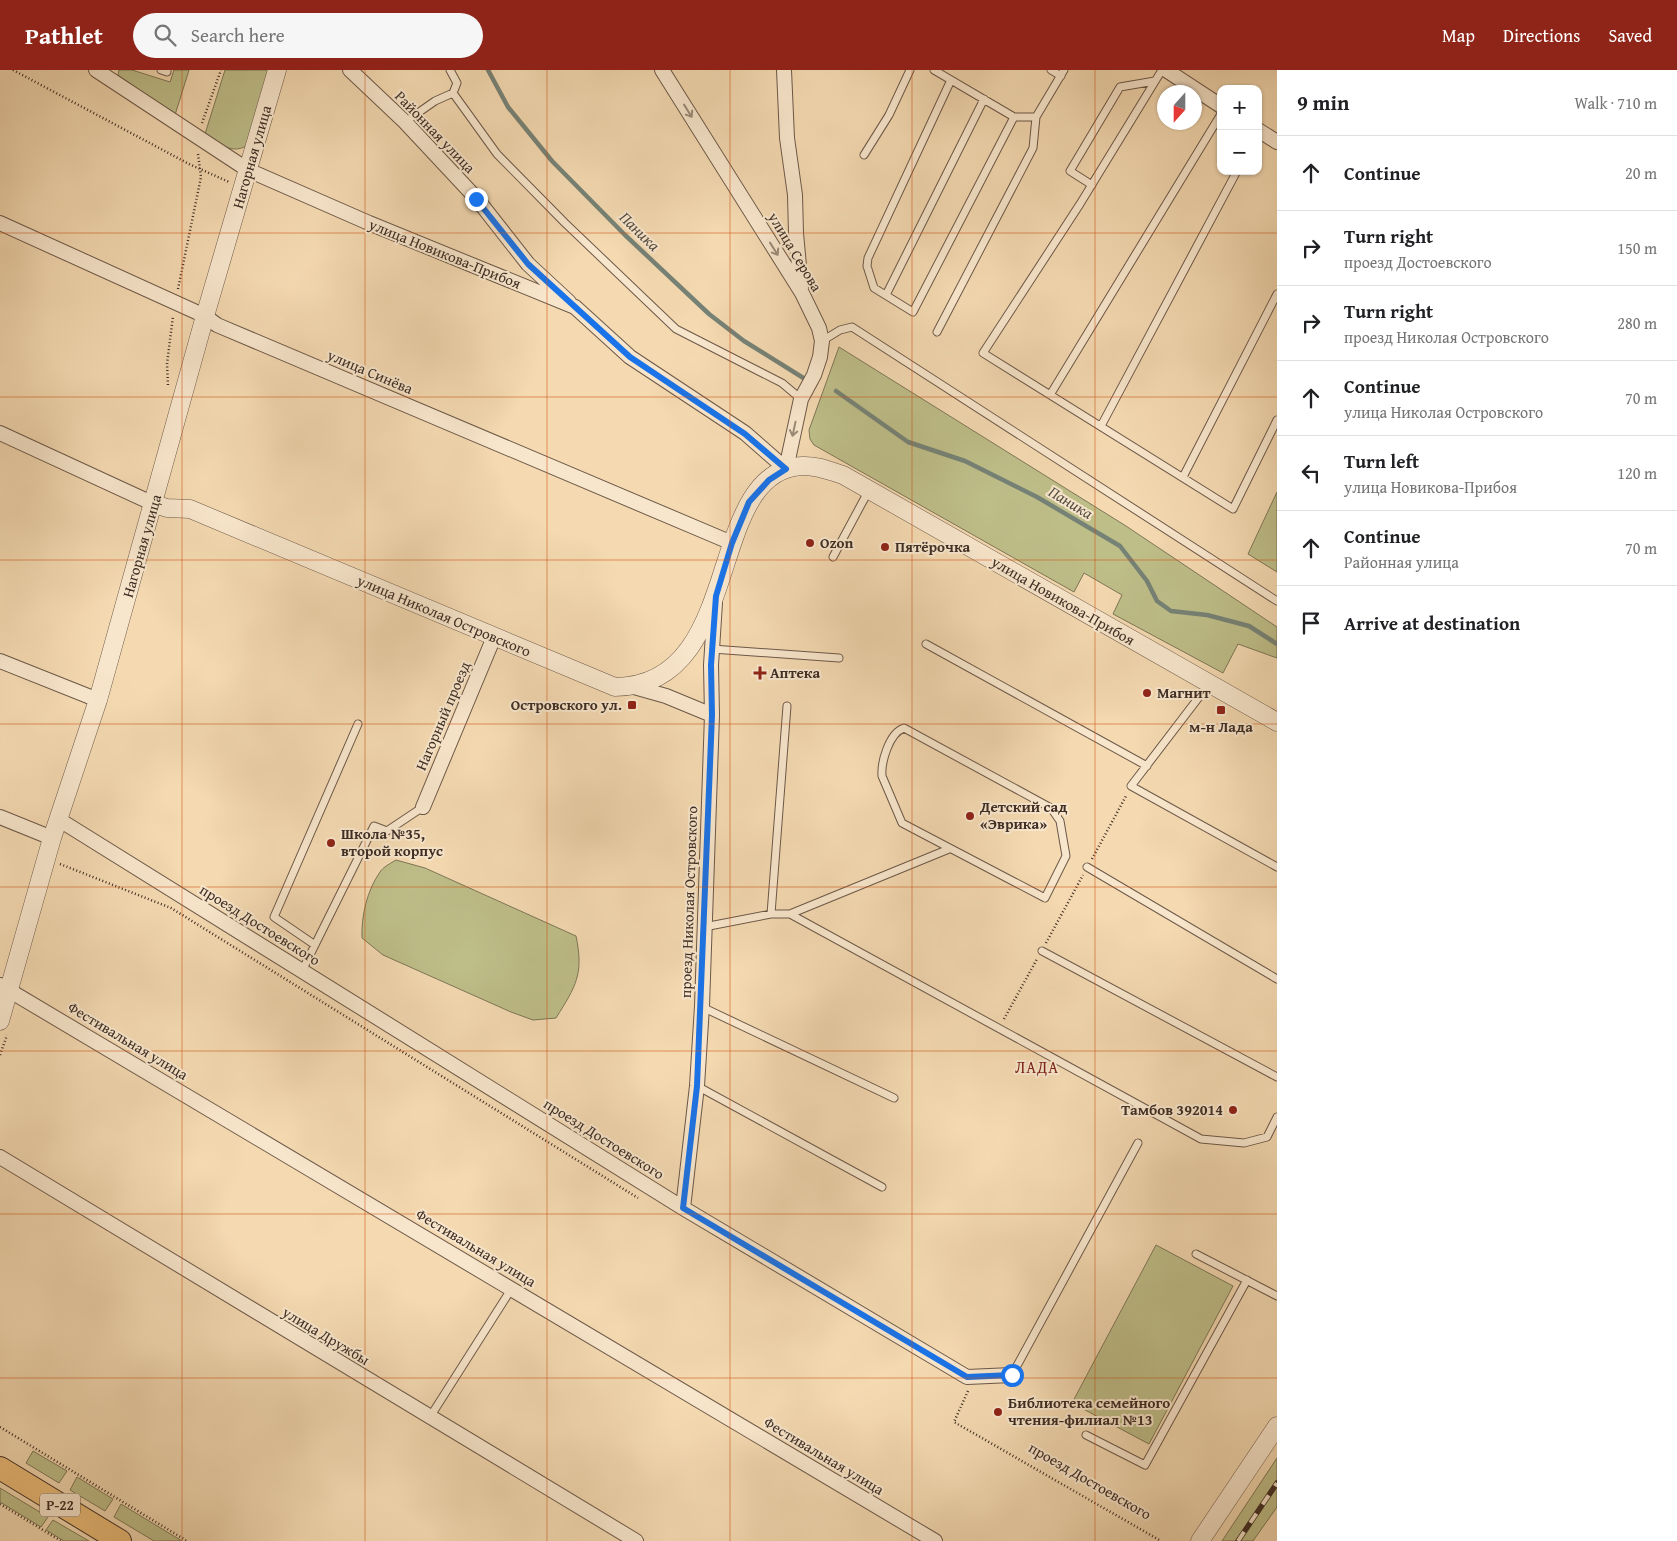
<!DOCTYPE html>
<html lang="en">
<head>
<meta charset="utf-8">
<style>
	:root { --surface:#fff; --page:#f6f6f6; --text:#202124; --muted:#757577; --line:#e0e0e0; --accent:#8f2418 }
	body { margin:0; font-family:"Gentium Book Plus",serif; background:var(--page); color:var(--text) }
	.controls { position:absolute; right:15px; top:15px; display:grid; overflow:hidden; border-radius:10px; box-shadow:0 1px 4px #0004 }
	.controls button { width:45px; height:45px; display:grid; place-items:center; padding:0; border:0; border-bottom:1px solid var(--line); background:var(--surface); color:var(--text); font:25px sans-serif }
	.compass { position:absolute; left:1157px; top:15px; width:45px; height:45px; border-radius:50%; background:var(--surface); box-shadow:0 1px 4px #0004; rotate:201deg }
	.stop { position:absolute; width:15px; height:15px; margin:-11px; border:4px solid #1a73e8; border-radius:50%; background:#fff }
	.stop.end { background:#1a73e8; border-color:#fff; box-shadow:0 1px 5px #0008 }
	.list { margin:0; padding:0; list-style:none }
	h2 { display:flex; justify-content:space-between; align-items:center; height:65px; margin:0; padding:0 20px; font-size:21px }
	h2 small { font-size:16px; font-weight:400; color:var(--muted) }
	.list li { display:grid; grid-template-columns:32px 1fr auto; gap:15px; align-items:center; box-sizing:border-box; height:75px; padding:0 20px; border-top:1px solid var(--line) }
	.list b { display:block; font-size:19px; white-space:nowrap }
	.list p { margin:0; font-size:16px; white-space:nowrap; color:var(--muted) }
	.list em { font-size:16px; font-style:normal; color:var(--muted) }
	.icon { flex:none; width:28px; height:28px; fill:none; stroke:currentColor; stroke-width:2; stroke-linecap:round; stroke-linejoin:round }
	.map { position:relative; flex:none; width:1277px; height:1471px; overflow:hidden }
	header { display:flex; align-items:center; gap:30px; box-sizing:border-box; height:70px; padding:0 25px; background:var(--accent); color:#fff }
	header strong { font-size:24px }
	nav { display:flex; gap:28px; margin-inline-start:auto; font-size:18px }
	.search { width:350px; height:45px; background:var(--page); display:flex; align-items:center; gap:12px; box-sizing:border-box; padding:0 18px; border-radius:28px; color:var(--muted); font-size:19px }
	main { display:flex }
	aside { flex:1; background:var(--surface) }
	.map>svg:first-child { display:block }
	.green { fill:#bebe89; stroke:#7e7657 }
	.lines { fill:none; stroke-linecap:round; stroke-linejoin:round }
	.stream { stroke:#768276; stroke-width:4.5 }
	.service-casing { stroke:#6c5848; stroke-width:9 }
	.minor-casing { stroke:#6c5848; stroke-width:16 }
	.tertiary-casing { stroke:#6c5848; stroke-width:19 }
	.primary-casing { stroke:#3e2d25; stroke-width:24 }
	.path { stroke:#3e2d25; stroke-width:2.5; stroke-dasharray:1 2.5; stroke-linecap:butt }
	.service { stroke:#f8e6cc; stroke-width:7 }
	.minor { stroke:#f8e6cc; stroke-width:14 }
	.tertiary { stroke:#f8e6cc; stroke-width:18 }
	.primary { stroke:#eabc78; stroke-width:22 }
	.rail-casing { stroke:#3e2d25; stroke-width:5.5 }
	.rail { stroke:#f8e6cc; stroke-width:4; stroke-dasharray:11; stroke-linecap:butt }
	.oneway { stroke:#9b8a78 }
	.route { stroke:#1a73e8; stroke-width:6 }
	.grid { fill:none; stroke:#ce5210; stroke-width:1; stroke-opacity:0.55 }
	.poi-dot { fill:#8f2418; stroke:#f8e6cc; stroke-width:2 }
	.labels { text-anchor:middle; stroke-width:4; stroke-linejoin:round; paint-order:stroke }
	.shield { fill:#f8e6cc; stroke:#766457; stroke-width:1 }
	.shield-label { font-size:14px; font-weight:bold; fill:#3e2d25 }
	.street-label { font-size:15px; fill:#3e2d25; stroke:#f8e6cc }
	.poi-label { font-size:15px; font-weight:bold; fill:#3e2d25; stroke:#f8e6cc; text-anchor:start }
	.water-label { font-size:16px; font-style:italic; fill:#565047; stroke:#f8e6cc }
	.neighbourhood-label { font-size:16px; letter-spacing:1px; fill:#7a1f14; stroke:#f8e6cc }
</style>
</head>
<body>
<header>
<strong>Pathlet</strong>
<div class="search"><svg class="icon" aria-label="search" viewBox="0 0 24 24"><circle cx="10" cy="10" r="6"/><path d="M15 15l6 6"/></svg>Search here</div>
<nav><a>Map</a><a>Directions</a><a>Saved</a></nav>
</header>
<main>
<div class="map">
<svg width="1277" height="1471" viewBox="0 0 1277 1471">
	<rect width="100%" height="100%" fill="#f4d9b1"/>
	<filter id="stains"><feTurbulence type="fractalNoise" baseFrequency=".004" numOctaves="4"/><feColorMatrix values="0 0 0 0 .2 0 0 0 0 .09 0 0 0 0 .02 0 0 0 .5 -.17"/></filter>
	<radialGradient id="worn" r=".72"><stop offset=".6" stop-color="#630" stop-opacity="0"/><stop offset="1" stop-color="#630" stop-opacity=".3"/></radialGradient>
	<path class="green" d="M119,0H132L170,12L174,0H189L175,45L118,5Z
		M225,0H271L250,74C231,86 222,74 205,64Z
		M839,277L1126,456L1277,557V588L1238,574L1223,603L1113,544L1122,525L1084,503L1074,522L814,375L810,369L809,360Z
		M1277,422V502L1248,484Z
		M396,790L425,798L576,866C584,904 576,916 556,948L533,950L511,942L383,885L362,868C361,847 367,820 380,802C383,797 391,793 396,790Z
		M1156,1175L1233,1216L1149,1374L1072,1333Z
		M33,1381L67,1401L59,1413L26,1393Z
		M1277,1388V1437L1253,1471H1222Z
		M77,1407L113,1429L105,1441L70,1420Z
		M0,1418L48,1447L41,1457L0,1432Z
		M121,1434L182,1471H154L114,1447Z
		M53,1450L89,1471H64L46,1460Z"/>
	<g class="lines">
		<path class="stream" d="M488,0L508,37L552,91L625,165L709,244L744,271L805,309
			M836,321L908,372L965,391L1037,427L1120,476L1147,511L1157,531L1171,541L1207,545L1249,556L1277,574"/>
		<defs>
			<path id="service" d="M161,0L167,2V0
				M450,0L457,13L453,23L497,84L565,153L676,259L782,313L801,329
				M934,0L1014,47H1036
				M1051,0L1061,6
				M1162,0L1080,134L983,283L1233,439L1277,350
				M951,10L868,188L867,196L874,218L913,242L1014,47
				M405,52L435,31L453,23
				M864,85L889,45L910,0
				M1092,115L1070,101L1120,17L1155,11
				M886,225L984,29
				M937,262L1033,78L1036,47L1064,0
				M822,271L840,260L852,257L1277,531
				M1050,325L1221,44
				M1101,356L1237,101
				M1183,407L1277,224
				M833,487L869,420
				M926,574L1147,696
				M712,579L839,588
				M1209,614L1131,716L1277,797
				M904,658L1051,738L1060,751L1066,786L1045,828L902,753L882,706C881,692 889,663 904,658Z
				M1087,797L1277,909
				M771,844L787,636
				M790,844L949,779
				M704,857L771,844H790L1201,1069L1244,1073L1267,1067L1277,1047
				M315,875L274,847L358,654
				M1042,881L1277,1007
				M302,901L374,756L387,761L423,737
				M702,937L894,1028
				M697,1016L882,1117
				M1196,1184L1277,1226
				M1012,1305L1138,1073
				M430,1347L512,1218
				M1086,1365L1145,1395L1247,1210"/>
			<path id="minor" d="M96,0L248,100L369,153L575,237L630,287L745,363L786,399L801,329L814,305L820,287L822,271L819,258L802,223L662,0
				M350,0L405,52L477,129L528,194L569,232
				M784,0L787,68L795,125L796,163L801,218
				M1166,0L1221,36
				M1258,60L1277,72
				M0,153L205,246L217,255L732,473
				M0,363L154,434
				M0,591L98,630
				M634,617L666,626L712,645
				M423,737L494,567
				M0,747L52,768
				M58,749L683,1138L967,1307L1012,1305
				M0,915L935,1471
				M0,1087L636,1471
				M683,1138L697,1016L702,936L712,645L711,595L715,533"/>
			<path id="tertiary" d="M154,434L167,438L190,439L615,617C747,616 703,401 802,396C816,395 830,401 843,405L1277,652
				M0,951L52,768L98,630L205,246L277,0
				M1200,1471L1277,1356"/>
			<path id="primary" d="M0,1398L120,1471"/>
		</defs>
		<use href="#service" class="service-casing"/>
		<use href="#minor" class="minor-casing"/>
		<use href="#tertiary" class="tertiary-casing"/>
		<use href="#primary" class="primary-casing"/>
		<path class="path" d="M13,0L189,94L229,112
			M202,53L221,0
			M178,219L201,107L198,84
			M168,315L167,294L173,246
			M1092,789L1126,726
			M60,794L171,838L638,1128
			M1046,873L1083,805
			M1004,949L1037,889
			M0,985L7,965
			M968,1321L954,1352L1161,1471
			M0,1357L187,1471
			M0,1434L61,1471"/>
		<use href="#service" class="service"/>
		<use href="#minor" class="minor"/>
		<use href="#tertiary" class="tertiary"/>
		<use href="#primary" class="primary"/>
		<defs>
			<path id="rail" d="M1238,1471L1277,1413"/>
		</defs>
		<use href="#rail" class="rail-casing"/>
		<use href="#rail" class="rail"/>
	</g>
	<defs><path id="oneway-shaft" d="M-6 0H5M1.5-3L5.5 0L1.5 3" fill="none" stroke-width="1.6" stroke-linecap="round" stroke-linejoin="round" transform="scale(1.25)"/></defs>
	<g class="oneway">
		<use href="#oneway-shaft" transform="translate(688 41) rotate(58)"/>
		<use href="#oneway-shaft" transform="translate(774 179) rotate(58)"/>
		<use href="#oneway-shaft" transform="translate(794 359) rotate(102)"/>
	</g>
	<g class="lines">
		<path class="route" d="M476,129L528,194L630,287L745,364L786,399L769,410L749,432L732,473L716,526L711,595L712,645L697,1016L683,1138L967,1307L1012,1305"/>
	</g>
	<path class="grid" d="M182,0V1471M365,0V1471M547,0V1471M730,0V1471M912,0V1471M1095,0V1471M0,163H1277M0,327H1277M0,490H1277M0,654H1277M0,817H1277M0,981H1277M0,1144H1277M0,1308H1277"/>
	<g class="poi-dot">
		<circle cx="810" cy="473" r="5"/>
		<circle cx="885" cy="477" r="5"/>
		<path d="M757.5 595.5h5v5h5v5h-5v5h-5v-5h-5v-5h5z"/>
		<circle cx="1147" cy="623" r="5"/>
		<rect x="627" y="630" width="10" height="10" rx="2.5"/>
		<rect x="1216" y="635" width="10" height="10" rx="2.5"/>
		<circle cx="970" cy="746" r="5"/>
		<circle cx="331" cy="773" r="5"/>
		<circle cx="1233" cy="1040" r="5"/>
		<circle cx="998" cy="1342" r="5"/>
	</g>
	<g class="labels">
		<rect class="shield" x="40" y="1423.5" width="40" height="23" rx="4"/>
		<g class="shield-label">
			<text x="60" y="1440">Р-22</text>
		</g>
		<g class="street-label">
			<text transform="translate(435 62) rotate(46)" y="5">Районная улица</text>
			<text transform="translate(252 87) rotate(-74)" y="5">Нагорная улица</text>
			<text transform="translate(795 182) rotate(59)" y="5">улица Серова</text>
			<text transform="translate(445 184) rotate(22)" y="5">улица Новикова-Прибоя</text>
			<text transform="translate(370 302) rotate(23)" y="5">улица Синёва</text>
			<text transform="translate(142 476) rotate(-74)" y="5">Нагорная улица</text>
			<text transform="translate(1063 531) rotate(30)" y="5">улица Новикова-Прибоя</text>
			<text transform="translate(444 546) rotate(23)" y="5">улица Николая Островского</text>
			<text transform="translate(443 646) rotate(-67)" y="5">Нагорный проезд</text>
			<text transform="translate(689 832) rotate(-88)" y="5">проезд Николая Островского</text>
			<text transform="translate(260 855) rotate(32)" y="5">проезд Достоевского</text>
			<text transform="translate(128 971) rotate(31)" y="5">Фестивальная улица</text>
			<text transform="translate(604 1069) rotate(32)" y="5">проезд Достоевского</text>
			<text transform="translate(476 1178) rotate(31)" y="5">Фестивальная улица</text>
			<text transform="translate(326 1266) rotate(31)" y="5">улица Дружбы</text>
			<text transform="translate(824 1386) rotate(31)" y="5">Фестивальная улица</text>
			<text transform="translate(1090 1411) rotate(30)" y="5">проезд Достоевского</text>
		</g>
		<g class="poi-label">
			<text x="820" y="478">Ozon</text>
			<text x="895" y="482">Пятёрочка</text>
			<text x="770" y="608">Аптека</text>
			<text x="1157" y="628">Магнит</text>
			<text x="622" y="640" text-anchor="end">Островского ул.</text>
			<text x="1221" y="662" text-anchor="middle">м-н Лада</text>
			<text x="980" y="742">Детский сад<tspan x="980" dy="17">«Эврика»</tspan></text>
			<text x="341" y="769">Школа №35,<tspan x="341" dy="17">второй корпус</tspan></text>
			<text x="1223" y="1045" text-anchor="end">Тамбов 392014</text>
			<text x="1008" y="1338">Библиотека семейного<tspan x="1008" dy="17">чтения-филиал №13</tspan></text>
		</g>
		<g class="water-label">
			<text transform="translate(640 161) rotate(44)" y="6">Паника</text>
			<text transform="translate(1071 432) rotate(31)" y="6">Паника</text>
		</g>
		<g class="neighbourhood-label">
			<text x="1037" y="1003">ЛАДА</text>
		</g>
	</g>
	<rect width="100%" height="100%" filter="url(#stains)"/>
	<rect width="100%" height="100%" fill="url(#worn)"/>
</svg>
<div class="controls">
<button>+</button>
<button>−</button>
</div>
<svg class="compass" viewBox="-18 -18 36 36"><path d="M0-13l5 13h-10z" fill="#e53935"/><path d="M0 13l5-13h-10z" fill="#757577"/></svg>
<div class="stop" style="left:1012px;top:1305px"></div>
<div class="stop end" style="left:476px;top:129px"></div>
</div>
<aside>
<h2>9 min<small>Walk · 710 m</small></h2>
<ul class="list">
<li><svg class="icon" aria-label="ahead" viewBox="0 0 24 24"><path d="M12 20V5M6 11l6-6 6 6"/></svg><div><b>Continue</b></div><em>20 m</em></li>
<li><svg class="icon" aria-label="right" viewBox="0 0 24 24"><path d="M7 20v-9h11M14 6l5 5-5 5"/></svg><div><b>Turn right</b><p>проезд Достоевского</p></div><em>150 m</em></li>
<li><svg class="icon" aria-label="right" viewBox="0 0 24 24"><path d="M7 20v-9h11M14 6l5 5-5 5"/></svg><div><b>Turn right</b><p>проезд Николая Островского</p></div><em>280 m</em></li>
<li><svg class="icon" aria-label="ahead" viewBox="0 0 24 24"><path d="M12 20V5M6 11l6-6 6 6"/></svg><div><b>Continue</b><p>улица Николая Островского</p></div><em>70 m</em></li>
<li><svg class="icon" aria-label="left" viewBox="0 0 24 24"><path d="M17 20v-9H6M10 6l-5 5 5 5"/></svg><div><b>Turn left</b><p>улица Новикова-Прибоя</p></div><em>120 m</em></li>
<li><svg class="icon" aria-label="ahead" viewBox="0 0 24 24"><path d="M12 20V5M6 11l6-6 6 6"/></svg><div><b>Continue</b><p>Районная улица</p></div><em>70 m</em></li>
<li><svg class="icon" aria-label="arrive" viewBox="0 0 24 24"><path d="M6 21V4h12l-3 4 3 4H6"/></svg><div><b>Arrive at destination</b></div></li>
</ul>
</aside>
</main>
</body>
</html>
